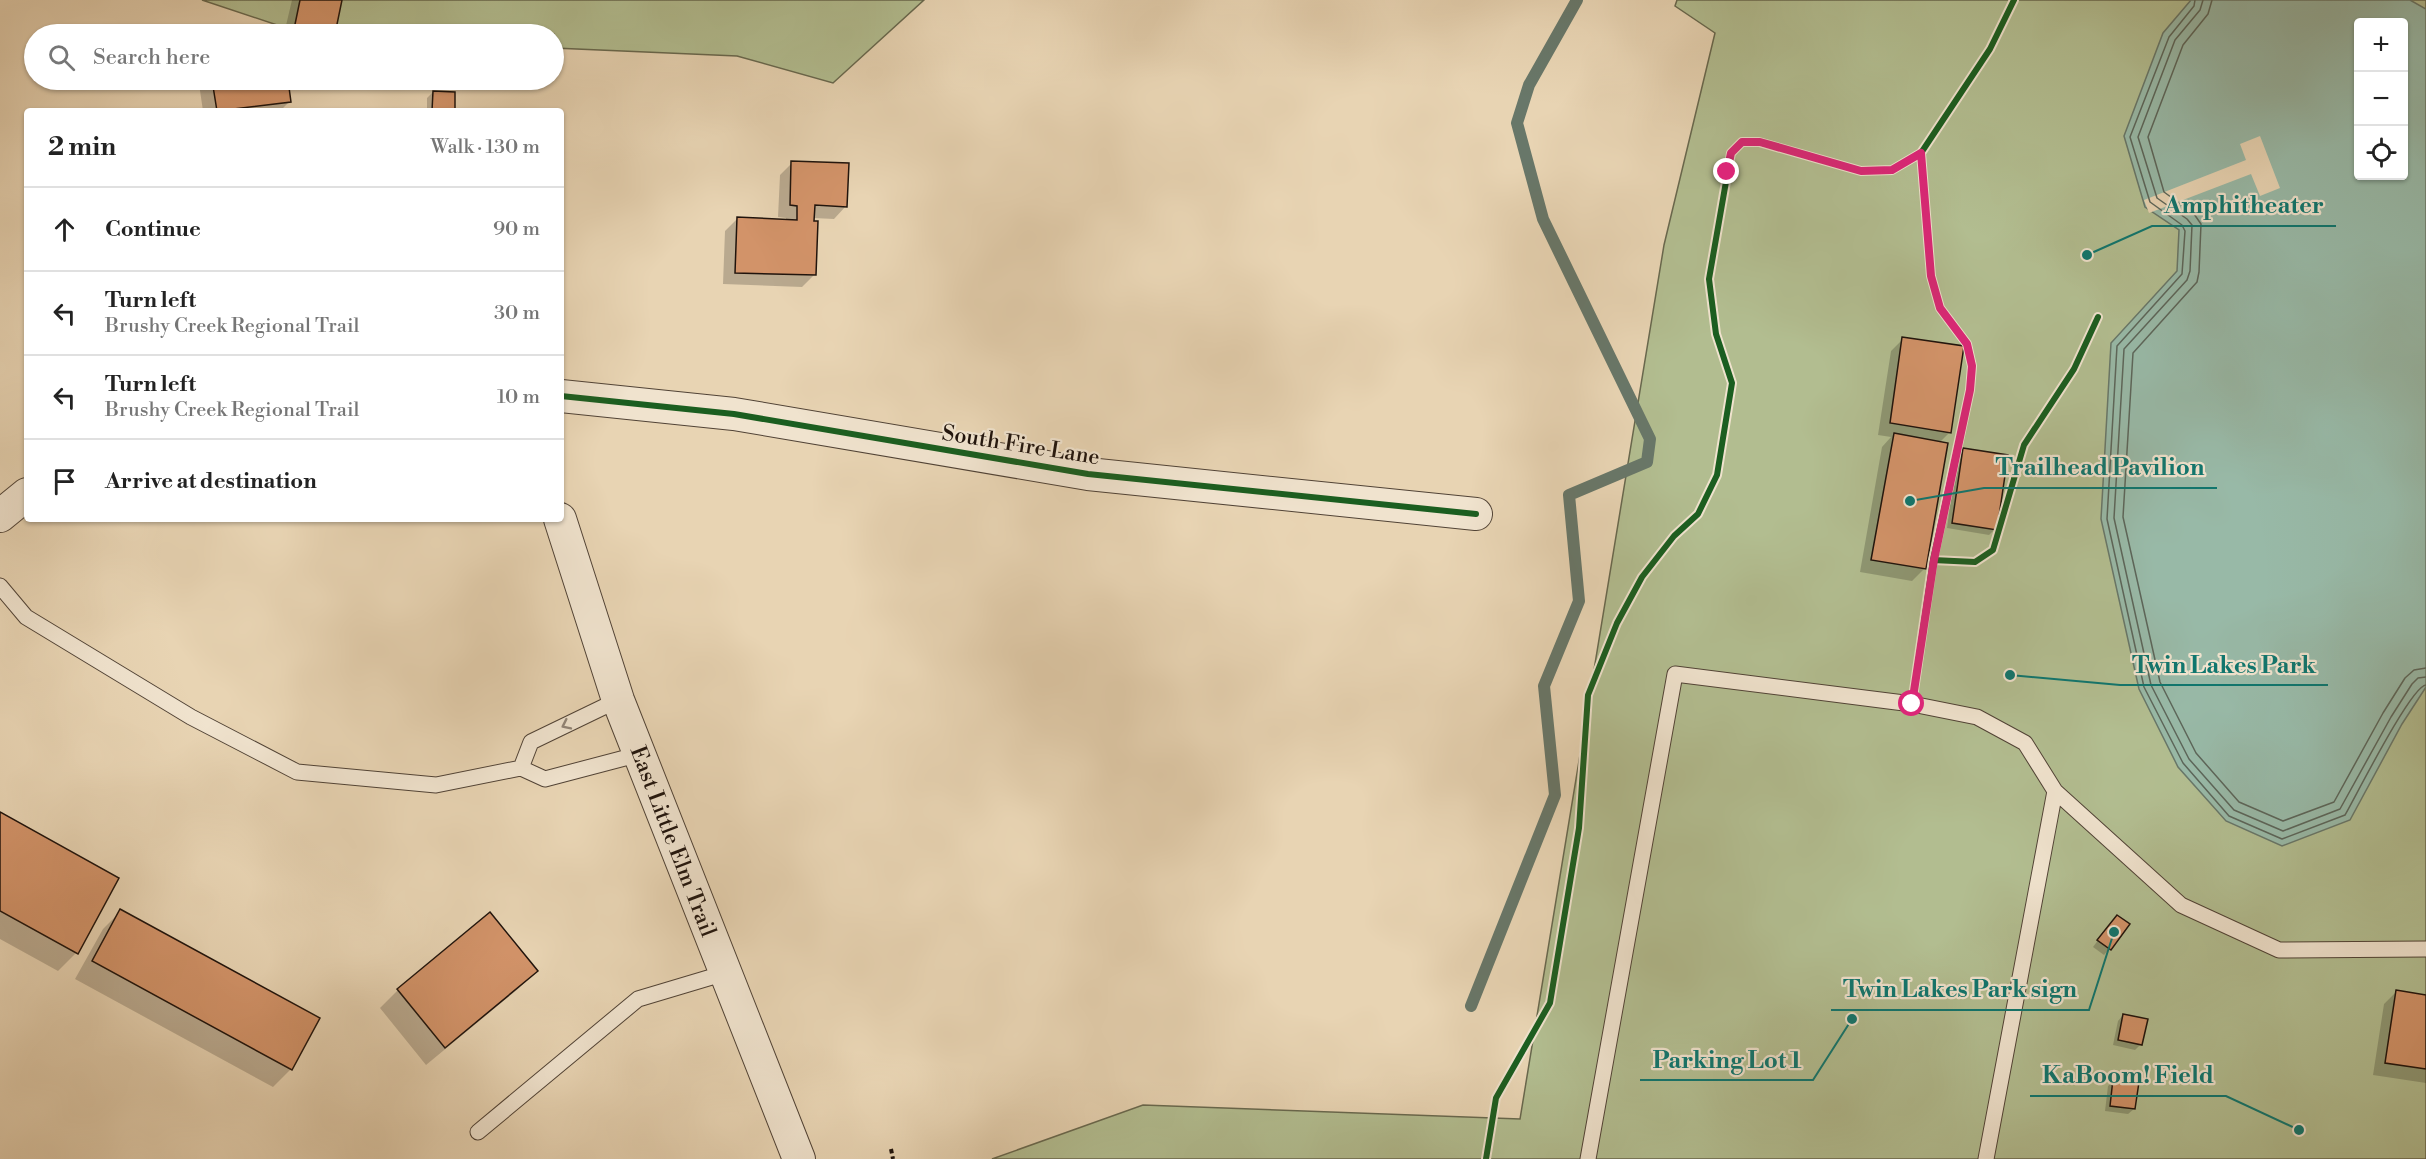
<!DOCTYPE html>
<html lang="en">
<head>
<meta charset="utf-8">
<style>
	:root { --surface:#fff; --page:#f2f2f2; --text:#222; --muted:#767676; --line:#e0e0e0 }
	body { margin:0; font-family:"Libre Bodoni",serif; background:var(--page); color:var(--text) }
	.controls { position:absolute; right:18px; top:18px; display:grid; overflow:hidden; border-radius:6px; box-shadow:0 2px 4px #0004 }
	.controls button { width:54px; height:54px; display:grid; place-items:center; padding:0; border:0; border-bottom:2px solid var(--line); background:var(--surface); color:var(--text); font:30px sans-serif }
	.stop { position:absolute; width:18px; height:18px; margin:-14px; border:4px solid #db2777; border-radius:50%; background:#fff }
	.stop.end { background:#db2777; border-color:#fff; box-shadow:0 2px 6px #0008 }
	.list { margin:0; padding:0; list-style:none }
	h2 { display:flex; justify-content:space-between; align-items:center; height:78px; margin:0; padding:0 24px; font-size:26px }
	h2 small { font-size:20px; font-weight:400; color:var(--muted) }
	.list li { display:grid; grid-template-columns:39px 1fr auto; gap:18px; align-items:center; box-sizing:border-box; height:84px; padding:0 24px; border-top:2px solid var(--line) }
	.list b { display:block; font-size:22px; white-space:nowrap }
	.list p { margin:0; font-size:20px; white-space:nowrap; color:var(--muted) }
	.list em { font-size:20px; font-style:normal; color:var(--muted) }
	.icon { flex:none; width:33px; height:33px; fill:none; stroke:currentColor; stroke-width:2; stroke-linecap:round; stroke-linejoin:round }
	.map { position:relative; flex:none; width:2426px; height:1159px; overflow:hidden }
	.search { position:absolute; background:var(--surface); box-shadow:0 2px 4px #0004; left:24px; top:24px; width:540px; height:66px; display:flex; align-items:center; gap:15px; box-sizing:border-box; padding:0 21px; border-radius:33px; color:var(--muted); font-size:22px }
	.panel { position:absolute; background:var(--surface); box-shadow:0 2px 4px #0004; left:24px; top:108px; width:540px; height:414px; border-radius:6px }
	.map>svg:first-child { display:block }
	.green { fill:#b2bd90; stroke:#68684e; stroke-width:1.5; fill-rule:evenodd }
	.water { fill:#98b9a7; stroke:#687769; stroke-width:1.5; fill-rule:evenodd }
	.pier { fill:#e8d4b3 }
	.shadow { fill:#0003 }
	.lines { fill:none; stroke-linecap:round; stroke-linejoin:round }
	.shore { stroke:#5c665a; stroke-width:1.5 }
	.stream { stroke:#687769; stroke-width:12 }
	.building { fill:#d29369; stroke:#1f130c; stroke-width:1.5 }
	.lane-casing { stroke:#514336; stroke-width:17 }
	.street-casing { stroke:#514336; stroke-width:34 }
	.path { stroke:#1f130c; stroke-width:4; stroke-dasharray:4.5 3; stroke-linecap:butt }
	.lane { stroke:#f0e3ce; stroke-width:15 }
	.street { stroke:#f0e3ce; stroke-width:32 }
	.cycleway-casing { stroke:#f0e3ce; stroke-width:10 }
	.cycleway { stroke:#1b5e20; stroke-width:6 }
	.oneway { stroke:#928577 }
	.route { stroke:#db2777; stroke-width:8 }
	.labels { text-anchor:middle; stroke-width:4.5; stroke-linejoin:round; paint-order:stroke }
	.street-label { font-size:22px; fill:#1f130c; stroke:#f0e3ce }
	.leader { fill:none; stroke:#0f766e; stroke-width:2 }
	.callout-dot { fill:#0f766e; stroke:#f0e3ce; stroke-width:2 }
	.callout-label { font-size:24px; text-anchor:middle; font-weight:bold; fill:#0f766e; stroke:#f0e3ce; stroke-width:4.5; stroke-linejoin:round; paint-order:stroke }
</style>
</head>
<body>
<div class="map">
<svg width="2426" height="1159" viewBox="0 0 2426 1159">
	<rect width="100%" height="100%" fill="#e8d4b3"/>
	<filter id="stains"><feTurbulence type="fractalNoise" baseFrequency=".00333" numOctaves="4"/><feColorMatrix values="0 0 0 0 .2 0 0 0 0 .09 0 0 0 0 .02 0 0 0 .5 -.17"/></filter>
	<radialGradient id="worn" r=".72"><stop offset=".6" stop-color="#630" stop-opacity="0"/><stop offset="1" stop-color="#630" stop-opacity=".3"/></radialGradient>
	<path class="green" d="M202,0H924L833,83L737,56L554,48V34H304Z
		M1677,0H2426V1159H992L1143,1105L1520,1119L1664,245L1715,33L1675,6ZM2358,22H2404V176H2358Z"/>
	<path class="water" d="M2191,0H2410L2426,9V687L2402,724L2350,820L2282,846L2226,821L2178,767L2139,689L2101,519L2111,343L2177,271L2179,230L2145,207L2124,136L2163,33ZM2358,22H2404V176H2358Z"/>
	<path class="pier" d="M2260,136L2280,188L2260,196L2251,174L2149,213L2144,200L2246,160L2240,144Z"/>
	<path class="shadow" d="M292,0H341L333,34H284Z
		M204,80H287L290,101L280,111H203L199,84Z
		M433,92L453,111H427V98Z
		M792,163L846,206L834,219L813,218L814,275L802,287L723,284L725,231L737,219L786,221V218L778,217L780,175Z
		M1903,339L1950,432L1939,443L1924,569L1912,581L1860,572L1882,447L1891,437L1878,435L1891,351Z
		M1963,450L1995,529L1989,535L1947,528L1957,456Z
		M0,814L76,953L58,971L0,939Z
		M121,911L291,1069L273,1087L75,979L103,929Z
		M489,914L536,971L518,989L426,1065L380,1008L398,990Z
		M2111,923L2109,949L2104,955L2093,947Z
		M2396,992L2426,997V1083L2373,1075L2384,1004Z
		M2123,1015L2141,1044L2135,1050L2113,1045L2118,1021Z
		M2114,1080L2134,1109L2128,1114L2105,1111L2108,1086Z"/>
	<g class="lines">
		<path class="shore" d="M2195,0L2194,6L2169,37L2130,137L2150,202L2182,225L2185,231L2182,274L2117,346L2107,519L2144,687L2183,763L2229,816L2282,839L2345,815C2356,796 2411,686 2426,685
			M2203,0L2200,10L2175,40L2138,137L2157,198L2187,219L2192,225L2190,271L2187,280L2124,349L2114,518L2151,685L2189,759L2234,810L2283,831L2340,809L2391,717L2412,684L2418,678L2426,677
			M2212,0L2208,14L2183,45L2148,137L2164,192L2194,214L2201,224L2199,272L2197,282L2133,353L2123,517L2160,682L2196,753L2239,802L2283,821L2334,802L2383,713L2405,678L2414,670L2426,668"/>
		<path class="stream" d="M1471,1006L1555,795L1544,686L1579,601L1569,495L1647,462L1650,439L1543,219L1517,123L1529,85L1577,0"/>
	</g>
	<path class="building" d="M300,0H342L335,34H293Z
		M212,80H288L291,102L217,111Z
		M433,91L455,92V111H432Z
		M791,161L849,163L847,207L815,205L814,221H818L816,275L735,273L737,217L797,220V206L790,205Z
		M1902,337L1964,346L1951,433L1890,423Z
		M1894,433L1948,443L1926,569L1871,560Z
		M1963,448L2008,455L1997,530L1952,523Z
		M0,812L119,878L78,954L0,911Z
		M120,909L320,1018L292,1070L92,961Z
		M490,912L538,971L445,1048L397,989Z
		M2117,915L2130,924L2111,950L2097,940Z
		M2396,990L2426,995V1069L2385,1063Z
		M2123,1014L2148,1019L2142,1045L2118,1040Z
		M2113,1079L2139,1082L2135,1109L2110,1106Z"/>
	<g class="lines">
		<defs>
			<path id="lane" d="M0,586L26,617L191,717L297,772L436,785L521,768
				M618,700L531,742L521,768L545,779L640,754
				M478,1132L638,999L725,973
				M1588,1159L1675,674L1912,704L1977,717L2025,743L2055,791
				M1986,1159L2055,791L2181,905L2279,950L2426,949"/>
			<path id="street" d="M561,396L734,414L1088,474L1476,514
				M0,516L27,494
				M560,519L618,700L799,1159"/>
		</defs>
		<use href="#lane" class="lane-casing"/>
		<use href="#street" class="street-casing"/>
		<path class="path" d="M891,1149L893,1159"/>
		<use href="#lane" class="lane"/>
		<use href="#street" class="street"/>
		<defs>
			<path id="cycleway" d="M561,396L734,414L1088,474L1476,514
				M1933,560L1975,562L1993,550L2024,445L2074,369L2098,317
				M1912,704L1933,560L1970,390L1972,366L1967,344L1940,308L1931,276L1921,153
				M1486,1159L1496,1098L1550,1003L1579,828L1588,695L1617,623L1642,577L1674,536L1698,514L1717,475L1732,383L1716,334L1709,279L1731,153L1742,142H1759L1861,171L1892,170L1921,153L1990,49L2014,0"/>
		</defs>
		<use href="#cycleway" class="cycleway-casing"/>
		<use href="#cycleway" class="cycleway"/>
	</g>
	<defs><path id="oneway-chevron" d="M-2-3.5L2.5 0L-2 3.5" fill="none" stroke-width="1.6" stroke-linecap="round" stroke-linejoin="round" transform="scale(1.5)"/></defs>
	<use class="oneway" href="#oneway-chevron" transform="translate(566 725) rotate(154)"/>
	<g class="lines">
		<path class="route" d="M1727,172L1731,153L1742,142H1760L1861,171L1892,170L1921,153L1931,276L1940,308L1967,344L1972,366L1970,390L1934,560L1912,704"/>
	</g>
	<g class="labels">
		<g class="street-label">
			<text transform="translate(1021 444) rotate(9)" y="8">South Fire Lane</text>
			<text transform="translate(674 841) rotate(69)" y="8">East Little Elm Trail</text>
		</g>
	</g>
	<path class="leader" d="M2087 255L2152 226H2336M1910 501L1984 488H2217M2010 675L2120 685H2328M2114 932L2089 1010H1831M1852 1019L1813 1080H1640M2299 1130L2226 1096H2030"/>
	<g class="callout-dot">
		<circle cx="2087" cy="255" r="6"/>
		<circle cx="1910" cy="501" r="6"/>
		<circle cx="2010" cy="675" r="6"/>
		<circle cx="2114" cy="932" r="6"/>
		<circle cx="1852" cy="1019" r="6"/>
		<circle cx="2299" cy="1130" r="6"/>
	</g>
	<g class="callout-label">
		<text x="2244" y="213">Amphitheater</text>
		<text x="2100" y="475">Trailhead Pavilion</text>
		<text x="2224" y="673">Twin Lakes Park</text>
		<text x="1960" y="997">Twin Lakes Park sign</text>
		<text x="1727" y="1068">Parking Lot 1</text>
		<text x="2128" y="1083">KaBoom! Field</text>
	</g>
	<rect width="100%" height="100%" filter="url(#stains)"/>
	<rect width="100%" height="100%" fill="url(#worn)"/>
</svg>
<div class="controls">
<button>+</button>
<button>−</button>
<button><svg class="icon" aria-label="locate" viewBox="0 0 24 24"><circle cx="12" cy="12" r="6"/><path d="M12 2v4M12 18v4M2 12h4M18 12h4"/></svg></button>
</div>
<div class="stop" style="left:1912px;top:704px"></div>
<div class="stop end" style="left:1727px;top:172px"></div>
<div class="search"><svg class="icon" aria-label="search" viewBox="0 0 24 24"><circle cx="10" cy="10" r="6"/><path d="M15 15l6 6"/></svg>Search here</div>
<section class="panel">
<h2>2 min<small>Walk · 130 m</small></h2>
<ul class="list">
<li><svg class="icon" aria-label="ahead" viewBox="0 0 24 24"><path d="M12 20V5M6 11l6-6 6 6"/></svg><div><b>Continue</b></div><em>90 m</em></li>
<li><svg class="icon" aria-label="left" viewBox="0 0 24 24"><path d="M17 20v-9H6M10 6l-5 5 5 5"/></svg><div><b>Turn left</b><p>Brushy Creek Regional Trail</p></div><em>30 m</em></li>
<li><svg class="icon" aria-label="left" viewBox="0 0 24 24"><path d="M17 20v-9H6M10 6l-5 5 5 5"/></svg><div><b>Turn left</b><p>Brushy Creek Regional Trail</p></div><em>10 m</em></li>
<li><svg class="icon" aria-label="arrive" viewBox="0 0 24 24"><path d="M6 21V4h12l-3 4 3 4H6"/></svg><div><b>Arrive at destination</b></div></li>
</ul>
</section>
</div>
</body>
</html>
